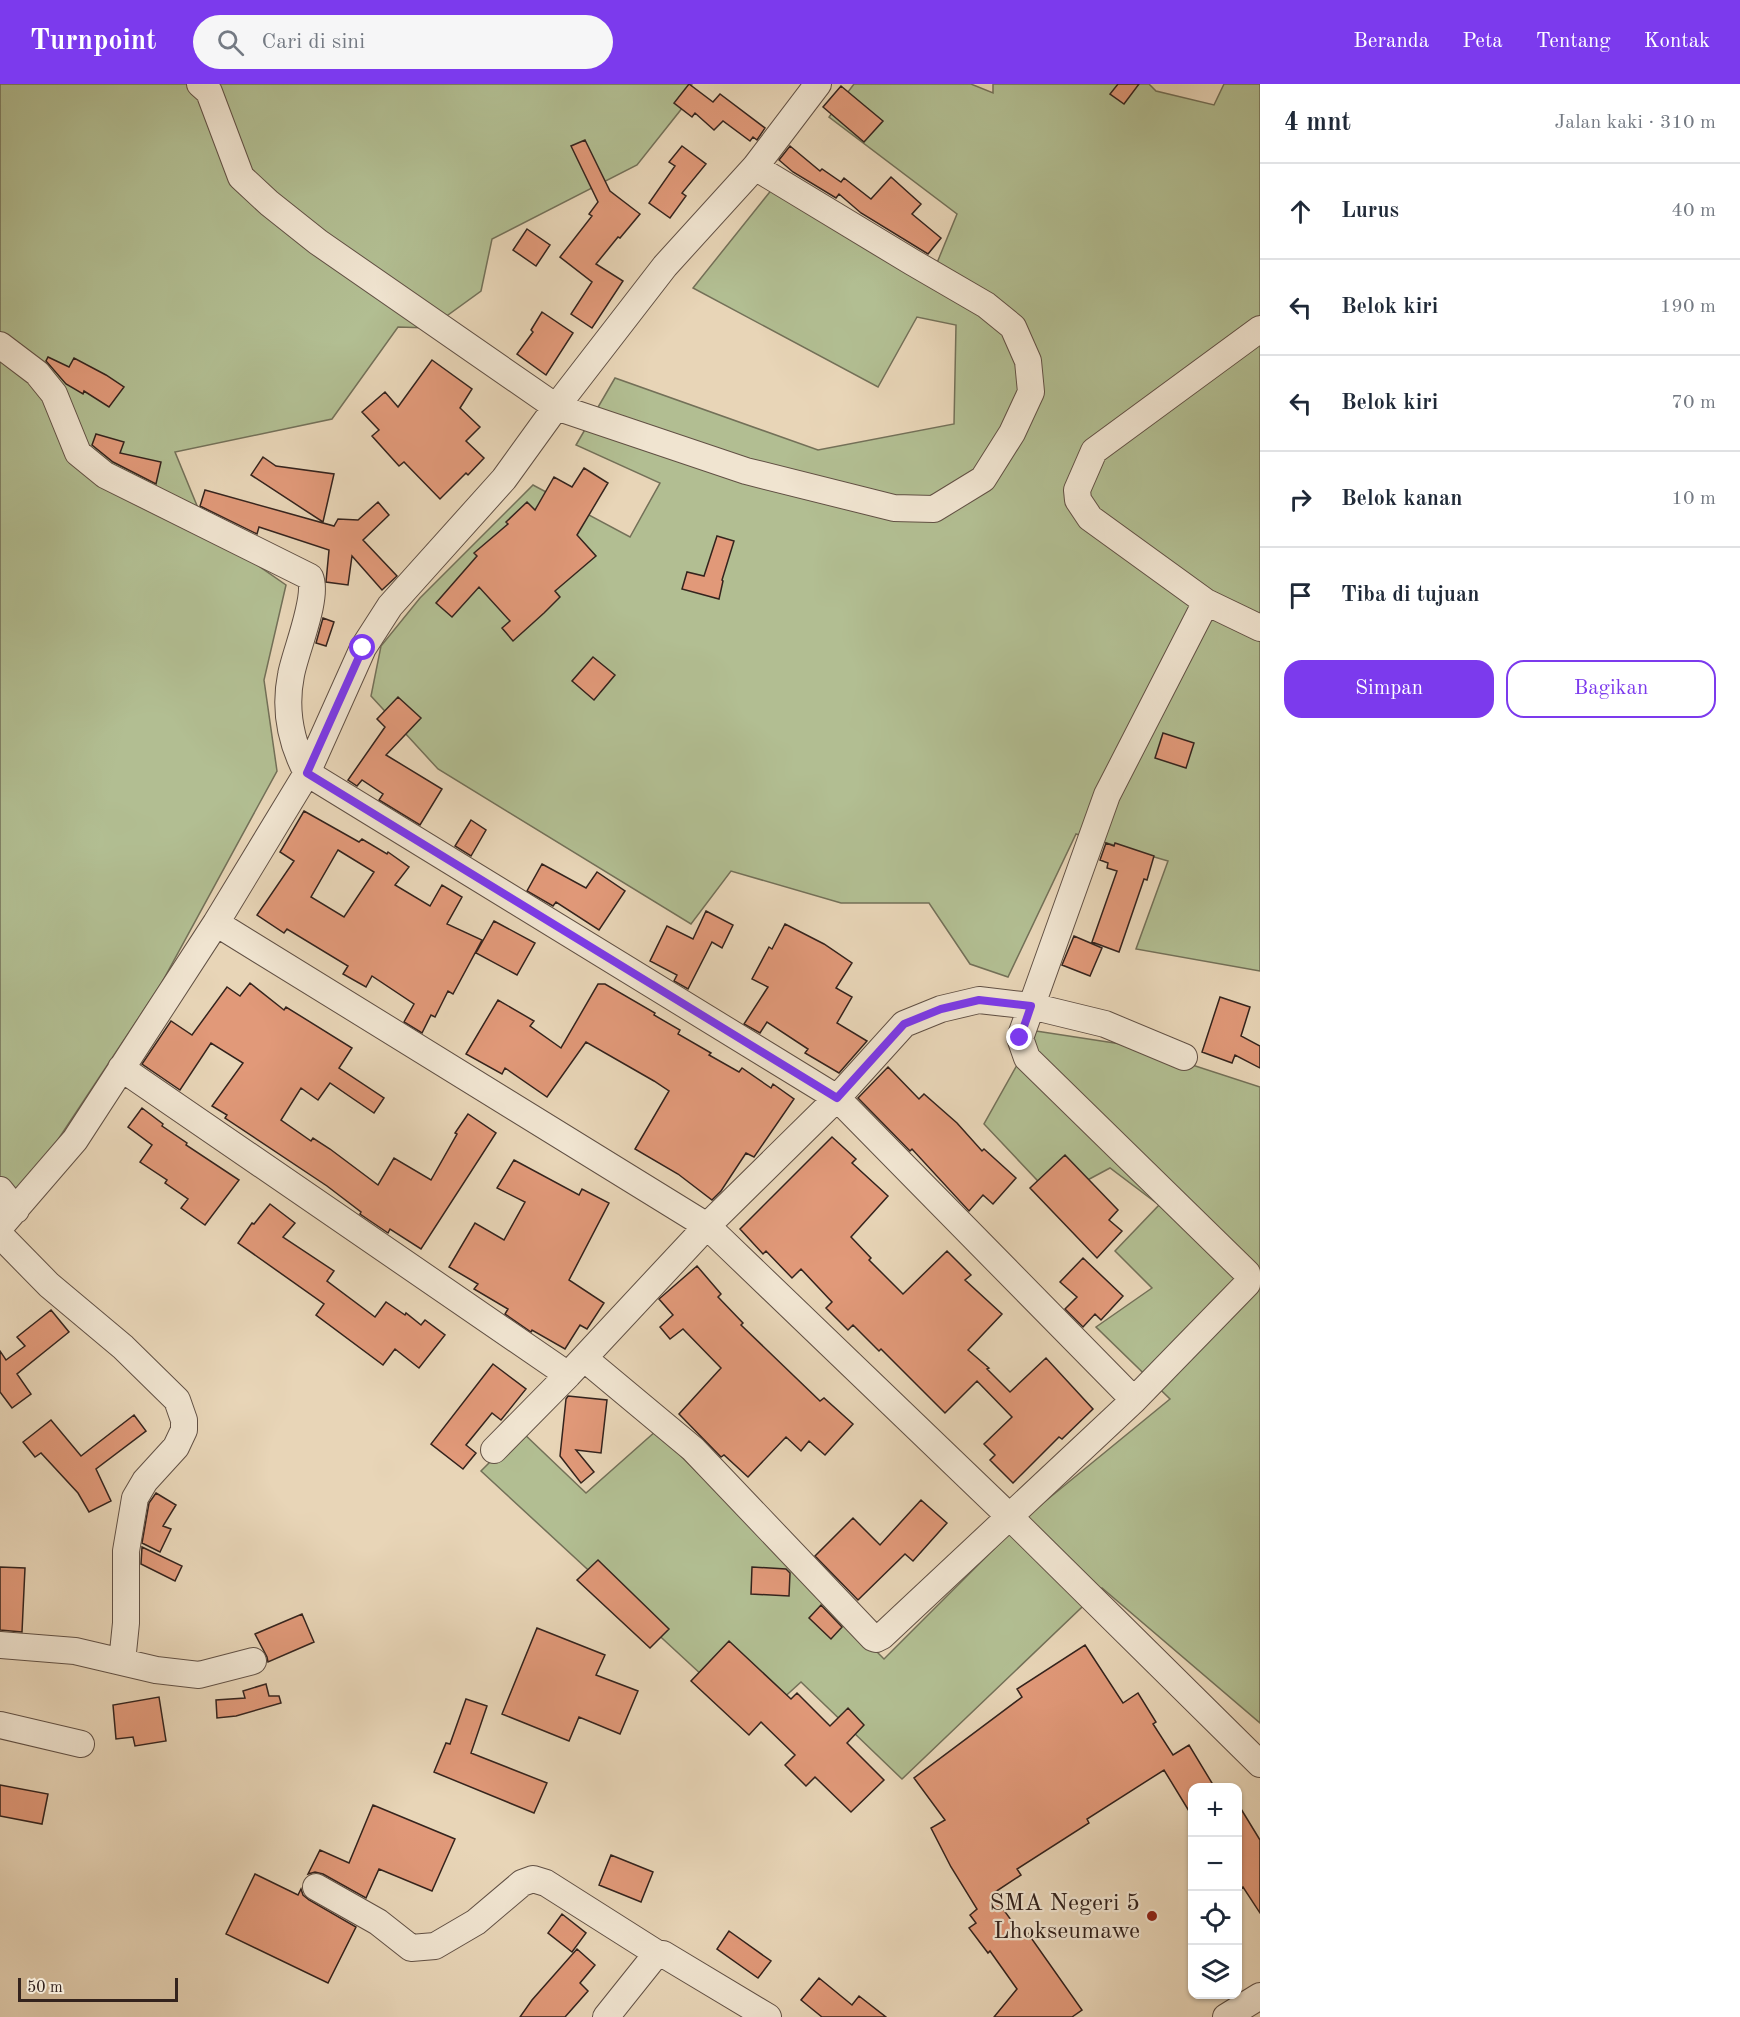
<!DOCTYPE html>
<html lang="id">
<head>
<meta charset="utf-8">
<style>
	:root { --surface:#fff; --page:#f6f6f7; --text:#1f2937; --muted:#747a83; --line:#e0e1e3; --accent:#7c3aed }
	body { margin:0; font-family:"Old Standard TT",serif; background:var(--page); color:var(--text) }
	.controls { position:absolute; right:18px; bottom:18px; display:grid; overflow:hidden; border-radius:12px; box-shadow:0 2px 4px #0004 }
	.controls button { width:54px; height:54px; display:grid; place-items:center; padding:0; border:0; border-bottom:2px solid var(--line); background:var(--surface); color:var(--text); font:30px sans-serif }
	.scale { position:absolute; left:18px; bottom:15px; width:160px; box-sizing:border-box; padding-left:6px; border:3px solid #34231d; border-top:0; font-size:16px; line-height:21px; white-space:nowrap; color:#34231d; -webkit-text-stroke:4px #f0e4d0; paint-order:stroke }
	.stop { position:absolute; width:18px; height:18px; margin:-14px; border:4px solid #7c3aed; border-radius:50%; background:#fff }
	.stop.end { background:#7c3aed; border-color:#fff; box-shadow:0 2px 6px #0008 }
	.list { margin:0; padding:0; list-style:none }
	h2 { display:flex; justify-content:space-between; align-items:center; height:78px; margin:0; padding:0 24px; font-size:26px }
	h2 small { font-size:20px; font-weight:400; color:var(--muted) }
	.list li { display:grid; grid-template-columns:39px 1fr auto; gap:18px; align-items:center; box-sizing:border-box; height:96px; padding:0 24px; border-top:2px solid var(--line) }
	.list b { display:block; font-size:22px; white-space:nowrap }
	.list em { font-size:20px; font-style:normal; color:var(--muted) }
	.actions { display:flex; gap:12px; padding:18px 24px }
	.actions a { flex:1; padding:14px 0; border:2px solid var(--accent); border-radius:18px; text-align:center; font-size:21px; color:var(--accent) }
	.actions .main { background:var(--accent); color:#fff }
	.icon { flex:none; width:33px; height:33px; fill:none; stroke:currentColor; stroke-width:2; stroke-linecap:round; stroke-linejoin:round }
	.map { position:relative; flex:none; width:1260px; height:1933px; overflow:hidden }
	header { display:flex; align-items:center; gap:36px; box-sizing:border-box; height:84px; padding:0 30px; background:var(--accent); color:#fff }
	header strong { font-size:28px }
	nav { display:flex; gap:33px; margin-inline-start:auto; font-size:21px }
	.search { width:420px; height:54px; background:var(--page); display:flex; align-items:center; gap:15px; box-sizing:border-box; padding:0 21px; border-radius:33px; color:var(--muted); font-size:22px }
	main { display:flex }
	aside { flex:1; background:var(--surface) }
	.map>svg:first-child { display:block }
	.green { fill:#b2be92; stroke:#737058; stroke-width:1.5 }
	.building { fill:#e19979; stroke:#34231d; stroke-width:1.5; fill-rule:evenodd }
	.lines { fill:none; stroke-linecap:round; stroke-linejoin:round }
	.minor-casing { stroke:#615044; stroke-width:28 }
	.minor { stroke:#f0e4d0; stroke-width:26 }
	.route { stroke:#7c3aed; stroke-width:8 }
	.poi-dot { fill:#8f2418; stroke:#f0e4d0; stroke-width:2 }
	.labels { text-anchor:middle; stroke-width:4.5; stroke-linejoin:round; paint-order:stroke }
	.poi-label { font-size:24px; fill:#34231d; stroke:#f0e4d0; text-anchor:end }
</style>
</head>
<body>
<header>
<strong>Turnpoint</strong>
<div class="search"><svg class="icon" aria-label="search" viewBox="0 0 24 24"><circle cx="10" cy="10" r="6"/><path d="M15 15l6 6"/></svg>Cari di sini</div>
<nav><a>Beranda</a><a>Peta</a><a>Tentang</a><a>Kontak</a></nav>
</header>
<main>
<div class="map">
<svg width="1260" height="1933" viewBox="0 0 1260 1933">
	<rect width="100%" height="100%" fill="#e8d5b7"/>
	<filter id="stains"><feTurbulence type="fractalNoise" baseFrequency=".00333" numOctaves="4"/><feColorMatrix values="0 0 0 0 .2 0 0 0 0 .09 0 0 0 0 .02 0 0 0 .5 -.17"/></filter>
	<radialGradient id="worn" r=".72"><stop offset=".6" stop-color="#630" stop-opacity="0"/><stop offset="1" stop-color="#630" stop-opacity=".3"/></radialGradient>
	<path class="green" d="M0,0H692L683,23L637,81L492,155L481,207L430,244L398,243L332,335L175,368L207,446L286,501L264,596L277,687L161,900L24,1107L0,1123Z
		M854,0H971L993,9V0H1149L1156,7L1214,21L1224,0H1260V887L1136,865L1168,777L1076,750L1008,893L970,880L929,819H841L731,787L691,840L438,685L371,612L381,562L420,514L533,401L630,453L660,399L576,361L615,294L818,366L954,340L956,241L917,233L878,303L693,204L773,104L930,196L957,130L829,33Z
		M1036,947L1134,962L1260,1003V1639L1102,1504L902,1695L801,1598L755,1640L481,1387L521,1347L586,1409L656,1347L884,1575L1026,1433L1170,1315L1096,1243L1152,1204L1115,1167L1159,1121L1110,1084L1054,1114L984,1040Z"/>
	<path class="building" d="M689,0L713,18L720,10L765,44L757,56L753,53L750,57L723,37L714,46L695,29L692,33L674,19Z
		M1118,0H1139L1124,20L1110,10Z
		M841,2L883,37L864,58L823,23Z
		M585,56L610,107L640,130L620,154L618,153L596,180L623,197L592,244L571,230L592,198L560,173L592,132L589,130L598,118L571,62Z
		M682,62L706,80L682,109L686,112L670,134L649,119L675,82L669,78Z
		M790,62L820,87L822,85L841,98L844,94L871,115L891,93L921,120L912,130L941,154L928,170L861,129L839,110L836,114L793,88L779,76Z
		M527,145L550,161L536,182L513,166Z
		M542,228L573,249L546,291L517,270L533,248L531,246Z
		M48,273L69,283L74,274L106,291L124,303L109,323L84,307L83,310L66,300L46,277Z
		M432,276L472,305L460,324L480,343L466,357L484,374L468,391L466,389L440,415L404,378L399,382L372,352L379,346L362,328L385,308L398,323Z
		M96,350L124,358L120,369L161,378L156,400L113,378L92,361Z
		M263,373L276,382L334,390L323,438L251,391Z
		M584,384L608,399L577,451L596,472L555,507L560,513L544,529L513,557L502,544L510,537L479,503L452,533L436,519L477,472L474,469L508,440L506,438L527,418L535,426L554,393L572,403Z
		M205,406L334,442L338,435L358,436L378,418L389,431L363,456L397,492L382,506L352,472L348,501L326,498L329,466L259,443L257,450L200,422Z
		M717,452L734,457L722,496L723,497L719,515L682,505L687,488L704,492Z
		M323,534L334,538L326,562L316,559Z
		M593,573L615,591L594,616L572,597Z
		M398,613L421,634L386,671L442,705L420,741L379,716L383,710L362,696L357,702L348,696L385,643L377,635Z
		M1163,649L1194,659L1186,684L1155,674Z
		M304,727L359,758L362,755L387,770L388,768L409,783L395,801L430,822L442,801L462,813L447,840L482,856L453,910L448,907L435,933L431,931L422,949L404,938L414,920L372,892L366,903L343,890L348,882L287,845L284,849L257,831L294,777L280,768ZM338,766L374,788L344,833L311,813Z
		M471,736L486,746L471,772L455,762Z
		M1106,759L1114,762L1115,759L1154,772L1147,796L1144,795L1119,868L1092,858L1117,787L1107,784L1108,779L1100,776Z
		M542,780L586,804L597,788L625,807L599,846L556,818L553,822L527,807Z
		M706,827L733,841L722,864L712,858L688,905L674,897L677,891L650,877L667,842L693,855Z
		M494,837L535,859L517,891L476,869Z
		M785,840L824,860L852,879L836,904L852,913L837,939L867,957L839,989L805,969L808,965L767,938L760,949L744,940L768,903L752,895L769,863L772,865Z
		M1074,852L1102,864L1090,892L1062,881Z
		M250,899L284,926L286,923L352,964L339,984L384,1014L374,1029L330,999L318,1016L301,1004L281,1036L311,1057L313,1054L330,1065L378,1101L394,1074L431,1096L457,1050L455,1049L468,1030L496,1049L421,1165L390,1145L388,1149L360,1130L361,1128L327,1102L225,1034L227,1031L212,1022L243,979L211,959L180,1006L142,980L171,937L192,951L227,903L240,912Z
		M598,900H605L655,929L654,931L680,946L678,950L711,969L709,971L739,988L742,984L771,1004L773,1000L794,1015L754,1073L746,1069L721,1107L712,1116L678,1090L635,1065L669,1007L654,997L586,958L547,1013L505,984L502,990L466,970L498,916L534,937L530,942L561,964Z
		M1220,913L1250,923L1241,952L1260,962V984L1235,971L1232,979L1202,968Z
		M888,983L919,1015L924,1010L957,1039L982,1067L984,1065L1016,1094L993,1120L983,1111L969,1127L912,1065L910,1067L858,1014Z
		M142,1024L163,1040L162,1042L187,1059L186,1061L239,1096L205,1141L181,1124L188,1115L165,1099L167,1096L140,1078L152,1061L128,1043Z
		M832,1053L856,1075L852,1079L888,1112L851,1153L871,1174L869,1176L903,1210L947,1167L971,1191L965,1196L1002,1230L968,1266L989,1284L987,1285L1010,1308L1046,1274L1093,1325L1062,1355L1059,1353L1013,1399L990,1376L995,1371L984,1360L1012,1333L977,1297L945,1329L881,1265L879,1267L853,1241L848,1246L826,1224L832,1218L801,1185L792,1194L766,1167L763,1170L740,1145Z
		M1065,1071L1118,1126L1109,1136L1122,1147L1097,1174L1030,1104Z
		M514,1076L579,1111L582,1105L609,1119L569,1196L604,1219L587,1245L580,1241L565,1265L532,1246L531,1248L505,1230L508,1225L474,1205L478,1200L449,1183L475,1139L504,1156L525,1118L497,1104Z
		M270,1120L295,1139L283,1153L334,1187L327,1197L375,1233L386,1218L405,1231L406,1229L421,1241L425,1236L445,1251L419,1284L395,1265L383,1281L316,1231L324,1220L238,1159L252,1139L254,1140Z
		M1083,1174L1123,1212L1101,1236L1095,1230L1083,1243L1065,1225L1077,1213L1060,1198Z
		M697,1182L721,1210L718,1213L743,1239L741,1241L820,1317L824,1314L853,1340L825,1371L809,1357L801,1367L786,1353L748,1393L724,1371L721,1373L679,1330L721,1284L683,1245L670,1255L660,1243L673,1231L659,1215Z
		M51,1226L69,1248L17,1290L31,1310L12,1324L0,1308V1267L6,1276L25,1262L17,1253Z
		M493,1280L526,1305L501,1336L492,1329L466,1361L476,1369L463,1385L431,1360Z
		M568,1312L607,1316L601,1369L576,1366L594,1388L581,1399L560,1372L566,1315Z
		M134,1331L146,1347L96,1385L111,1417L89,1428L78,1409L41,1369L35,1373L23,1358L51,1336L81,1372Z
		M156,1409L176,1421L163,1442L171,1445L160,1468L142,1459L149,1419Z
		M921,1416L947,1439L913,1477L905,1470L858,1516L815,1472L853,1434L880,1461Z
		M142,1463L182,1482L175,1497L141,1480Z
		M598,1476L669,1545L650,1564L577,1496Z
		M0,1483L25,1484L22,1548L0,1546Z
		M752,1483L786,1485L790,1489L789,1512L751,1510Z
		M821,1521L842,1543L831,1555L809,1534Z
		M302,1530L314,1558L268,1578L267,1573L255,1550Z
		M537,1544L605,1571L596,1591L638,1607L620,1650L579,1633L569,1657L502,1630Z
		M729,1557L791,1615L797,1609L830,1642L848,1624L864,1641L847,1659L884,1696L851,1728L815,1693L806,1702L785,1681L795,1671L761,1638L749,1651L691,1597Z
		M1085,1561L1123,1619L1138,1609L1156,1638L1153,1640L1173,1671L1189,1661L1215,1704H1192V1732L1164,1686L1087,1735L1089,1739L1017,1785L1021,1791L992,1810L1022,1851L1027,1848L1082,1926L1072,1933H994L1017,1905L990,1867L988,1869L969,1844L976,1839L970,1831L977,1825L951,1783L931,1744L945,1736L914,1694L1022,1613L1017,1605Z
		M266,1600L269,1612H279L281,1619L236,1632L217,1634L216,1616L245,1614L243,1607Z
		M159,1613L166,1657L135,1662L133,1653L116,1655L113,1621Z
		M466,1615L487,1622L471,1669L547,1699L534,1729L434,1688L446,1659L450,1660Z
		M0,1701L48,1710L42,1740L0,1732Z
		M1238,1720L1260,1756V1829L1243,1803L1238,1806Z
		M373,1721L455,1755L432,1807L379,1785L366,1814L323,1790L315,1788L308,1790L320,1766L349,1779Z
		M611,1771L653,1788L641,1818L599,1801Z
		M255,1790L298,1811L301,1805L303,1811L309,1816L356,1843L328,1899L226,1850Z
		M562,1830L586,1849L572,1868L548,1849Z
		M729,1847L771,1877L758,1894L717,1865Z
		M577,1865L595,1881L580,1899L588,1907L565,1933H520L532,1916Z
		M819,1894L852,1921L859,1912L886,1933H822L801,1916Z"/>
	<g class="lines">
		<defs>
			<path id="minor" d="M200,0L209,8L241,93L269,119L318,158L556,323L746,387L894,424L934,425L983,395L1012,349L1031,308L1028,277L1013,243L986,221L912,178L755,83
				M0,261L37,289L54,310L78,369L105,391L310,493C319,513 295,568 291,591C284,626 291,659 307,689L837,1014L1134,1316L882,1552L876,1555L873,1554L693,1365L585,1275
				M1206,518L1090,434L1078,416L1077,406L1094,367L1260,245
				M216,839L707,1142L1011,1434L1260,1680
				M121,984L568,1291L707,1142L837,1014L904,940L941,925L979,916L1031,922L1105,940L1184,973
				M0,1106L16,1126
				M0,1143L75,1056L216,839L307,689L363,564L390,522L504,395L556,323L665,182L755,83L818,0
				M0,1151L49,1201L123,1263L177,1316L184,1336V1346L176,1363L145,1397L135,1414L126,1467V1539L122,1578
				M1134,1316L1247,1200V1189L1027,974L1020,954L1107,711L1206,518L1260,544
				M494,1366L568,1291
				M0,1561L75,1567L156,1586L199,1591L253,1577
				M0,1641L81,1660
				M316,1803L378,1838L411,1864L435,1862L476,1838L522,1799L533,1795L546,1799L658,1870
				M606,1933L654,1873L658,1870H663L768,1933
				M1226,1933L1260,1912"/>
		</defs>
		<use href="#minor" class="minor-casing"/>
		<use href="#minor" class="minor"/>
	</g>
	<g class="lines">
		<path class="route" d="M363,564L307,689L837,1014L904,940L941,925L979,916L1031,922L1020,954"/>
	</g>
	<circle class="poi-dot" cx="1152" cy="1832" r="6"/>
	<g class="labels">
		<g class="poi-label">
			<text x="1140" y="1826">SMA Negeri 5<tspan x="1140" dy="28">Lhokseumawe</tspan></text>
		</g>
	</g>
	<rect width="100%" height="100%" filter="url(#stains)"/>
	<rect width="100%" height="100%" fill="url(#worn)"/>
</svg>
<div class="controls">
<button>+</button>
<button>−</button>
<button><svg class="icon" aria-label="locate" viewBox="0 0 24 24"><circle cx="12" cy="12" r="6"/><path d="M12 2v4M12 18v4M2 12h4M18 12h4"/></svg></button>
<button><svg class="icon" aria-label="layers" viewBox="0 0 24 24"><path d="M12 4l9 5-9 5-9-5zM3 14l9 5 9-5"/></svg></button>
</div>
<div class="scale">50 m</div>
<div class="stop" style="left:363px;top:564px"></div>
<div class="stop end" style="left:1020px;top:954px"></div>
</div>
<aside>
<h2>4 mnt<small>Jalan kaki · 310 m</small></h2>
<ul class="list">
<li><svg class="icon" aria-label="ahead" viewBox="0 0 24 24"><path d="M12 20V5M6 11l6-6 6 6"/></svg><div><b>Lurus</b></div><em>40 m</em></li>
<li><svg class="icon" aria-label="left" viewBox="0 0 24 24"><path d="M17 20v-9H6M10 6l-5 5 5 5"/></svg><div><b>Belok kiri</b></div><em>190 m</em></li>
<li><svg class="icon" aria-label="left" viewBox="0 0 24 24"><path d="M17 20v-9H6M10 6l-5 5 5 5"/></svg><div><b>Belok kiri</b></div><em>70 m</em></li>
<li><svg class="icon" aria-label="right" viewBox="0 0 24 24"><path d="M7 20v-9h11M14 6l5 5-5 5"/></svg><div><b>Belok kanan</b></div><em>10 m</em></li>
<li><svg class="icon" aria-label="arrive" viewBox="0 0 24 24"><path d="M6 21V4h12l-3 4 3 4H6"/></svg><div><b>Tiba di tujuan</b></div></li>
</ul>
<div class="actions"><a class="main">Simpan</a><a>Bagikan</a></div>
</aside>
</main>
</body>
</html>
